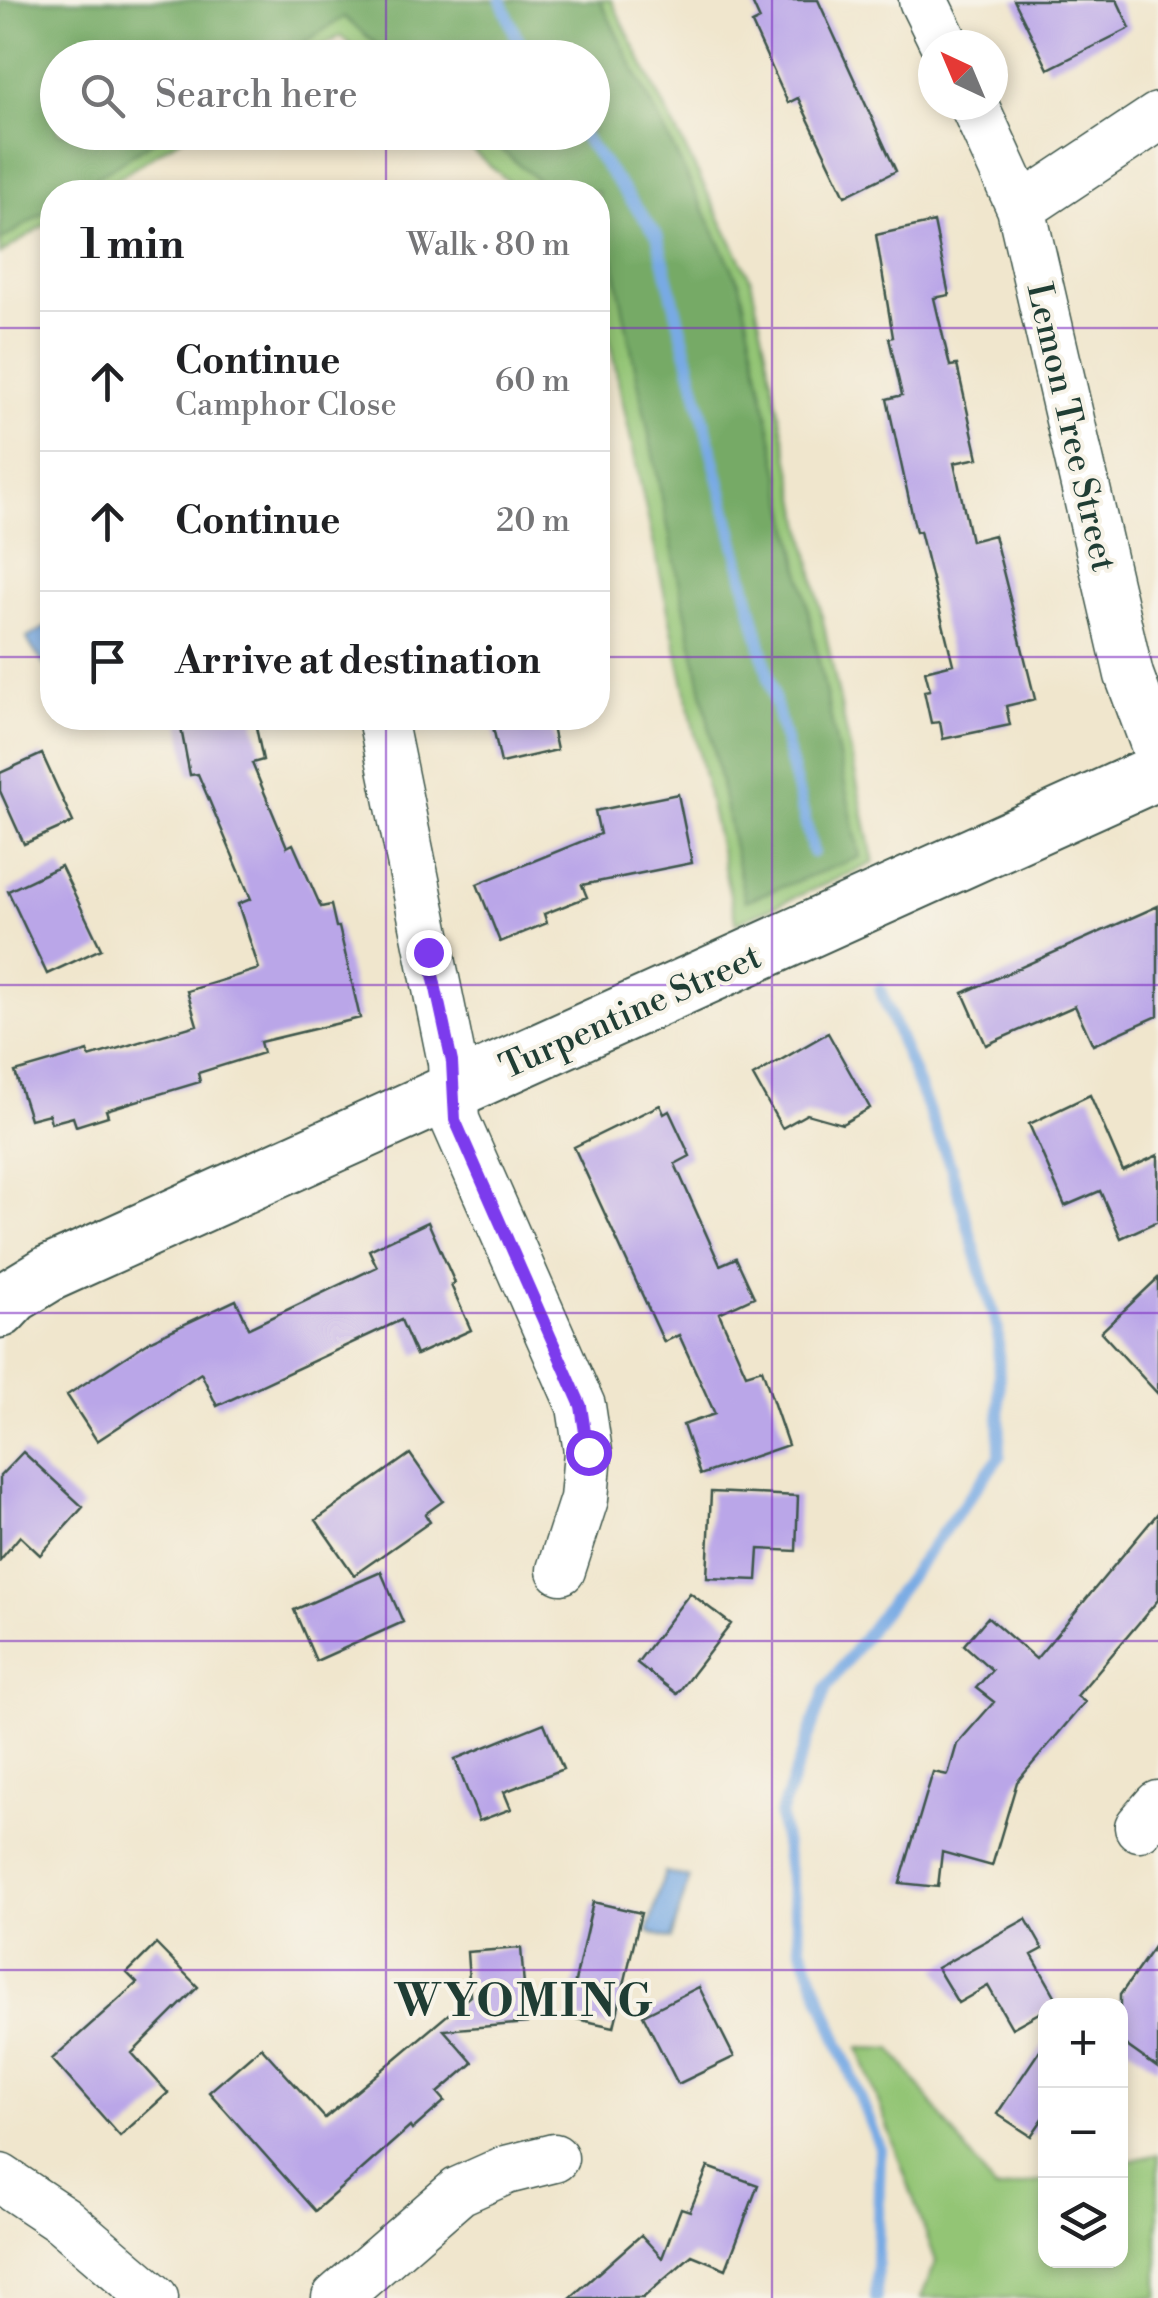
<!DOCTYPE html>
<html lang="en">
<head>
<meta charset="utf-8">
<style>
	:root { --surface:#fff; --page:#f6f6f6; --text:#202124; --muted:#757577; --line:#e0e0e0 }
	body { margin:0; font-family:"Libre Bodoni",serif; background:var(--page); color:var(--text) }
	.controls { position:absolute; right:30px; bottom:30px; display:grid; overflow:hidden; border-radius:20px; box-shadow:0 5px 15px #0003 }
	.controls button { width:90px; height:90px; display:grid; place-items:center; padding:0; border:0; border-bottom:2px solid var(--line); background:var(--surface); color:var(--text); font:50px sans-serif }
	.compass { position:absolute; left:918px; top:30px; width:90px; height:90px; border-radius:50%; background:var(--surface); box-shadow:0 5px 15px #0003; rotate:316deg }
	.stop { position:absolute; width:30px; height:30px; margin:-22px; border:8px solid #7c3aed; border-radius:50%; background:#fff }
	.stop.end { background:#7c3aed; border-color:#fff; box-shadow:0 2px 10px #0008 }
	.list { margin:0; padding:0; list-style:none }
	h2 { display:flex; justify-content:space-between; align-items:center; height:130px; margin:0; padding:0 40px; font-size:42px }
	h2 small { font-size:32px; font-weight:400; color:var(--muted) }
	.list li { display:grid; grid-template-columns:65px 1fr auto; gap:30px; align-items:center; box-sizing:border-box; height:140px; padding:0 40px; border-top:2px solid var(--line) }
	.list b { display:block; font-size:38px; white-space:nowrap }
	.list p { margin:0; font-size:32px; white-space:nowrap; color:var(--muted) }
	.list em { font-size:32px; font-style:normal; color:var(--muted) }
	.icon { flex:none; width:55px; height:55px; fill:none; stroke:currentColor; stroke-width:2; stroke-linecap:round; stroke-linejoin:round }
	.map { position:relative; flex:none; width:1158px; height:2298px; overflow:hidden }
	.search { position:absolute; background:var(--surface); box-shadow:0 5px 15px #0003; left:40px; top:40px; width:570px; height:110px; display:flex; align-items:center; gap:25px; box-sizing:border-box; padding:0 35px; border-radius:55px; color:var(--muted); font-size:38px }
	.panel { position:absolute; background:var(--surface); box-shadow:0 5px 15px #0003; left:40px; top:180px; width:570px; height:550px; border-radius:40px }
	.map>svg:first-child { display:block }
	.green { fill:#93c575; stroke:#598154; stroke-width:2.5 }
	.forest { fill:#76aa66; stroke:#4a744d; stroke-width:2.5 }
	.water { fill:#78aae4; stroke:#4c748c; stroke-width:2.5 }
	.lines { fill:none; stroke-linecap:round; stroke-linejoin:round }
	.stream { stroke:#78aae4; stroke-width:12 }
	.building { fill:#baa6e8 }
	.minor-casing { stroke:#3e564b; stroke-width:51 }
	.tertiary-casing { stroke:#3e564b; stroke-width:59 }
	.minor { stroke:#fff; stroke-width:48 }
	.tertiary { stroke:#fff; stroke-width:55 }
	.route { stroke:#7c3aed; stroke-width:12 }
	.grid { fill:none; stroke:#7b2cbf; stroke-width:2.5; stroke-opacity:0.55 }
	.labels { text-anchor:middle; stroke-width:8; stroke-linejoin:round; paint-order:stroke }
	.street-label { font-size:35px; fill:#1f3d34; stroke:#f7f3e8 }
	.district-label { font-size:45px; font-weight:bold; letter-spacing:2.5px; fill:#1f3d34; stroke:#f7f3e8 }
</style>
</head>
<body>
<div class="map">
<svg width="1158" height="2298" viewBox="0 0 1158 2298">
	<rect width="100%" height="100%" fill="#f7f3e8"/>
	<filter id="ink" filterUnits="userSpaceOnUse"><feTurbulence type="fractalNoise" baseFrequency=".01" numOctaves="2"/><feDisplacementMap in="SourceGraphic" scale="20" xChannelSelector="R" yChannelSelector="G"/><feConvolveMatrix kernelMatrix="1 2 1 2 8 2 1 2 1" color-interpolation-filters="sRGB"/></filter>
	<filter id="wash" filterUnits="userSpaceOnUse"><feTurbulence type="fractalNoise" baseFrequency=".0048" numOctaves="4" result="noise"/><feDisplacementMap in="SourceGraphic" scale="40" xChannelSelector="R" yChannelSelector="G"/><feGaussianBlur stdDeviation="2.25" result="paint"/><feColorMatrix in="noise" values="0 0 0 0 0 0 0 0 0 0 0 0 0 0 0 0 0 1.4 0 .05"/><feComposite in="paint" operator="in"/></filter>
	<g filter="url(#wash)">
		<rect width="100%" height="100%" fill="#f0e6cd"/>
		<path class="green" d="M0,0H611L751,280L874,863L736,923L598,288V192H521L452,133L592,132V58L366,57L340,36L306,57L58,58V132L189,133L96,192H52V220L0,254Z
			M859,2048L892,2049L996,2191L1045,2180L1046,2260H1120L1121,2163L1158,2154V2298H921L936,2261Z"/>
		<path class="forest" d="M0,0H600L740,284L860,857L745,901L609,241L598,231V192H552L481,133L592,132V58L392,57L344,17L282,57L58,58V132L166,133L74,192H52V207L0,241Z"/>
		<path class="water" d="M52,624V678C45,662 33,653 27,638Z
			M665,1872L689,1878L671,1939L648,1932Z"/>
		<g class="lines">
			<path class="stream" d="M501,0L525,58
				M580,132L657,235L813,852
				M876,2298L880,2148L801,1947L780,1815L826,1688L1000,1456L998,1330L951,1167L880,989"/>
		</g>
		<g id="blocks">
			<path class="building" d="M751,0H818L896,171L845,196L798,98L788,103L752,24L760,20Z
				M1014,0H1117L1130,28L1048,69Z
				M934,222L949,295L934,298L950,366L957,365L978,458L954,463L971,541L994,535L1035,699L1006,706L1010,725L943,739L940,722L931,723L924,691L930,690L925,671L953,664L920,531L916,532L887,399L902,395L889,338L893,337L876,235Z
				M179,718H254L263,760L252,763L287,847L293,844L321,907L331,905L336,927H339L360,1018L260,1042L263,1053L198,1073L200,1082L106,1110L108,1116L76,1126L73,1117L51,1123L49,1114L30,1119L15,1072L88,1051L89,1057L197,1025L187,991L259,969L238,904L251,899L198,774L190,775Z
				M491,718H550L557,750L501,763Z
				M42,754L73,822L24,844L0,791V773Z
				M678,794L692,863L582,885L587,897L544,914L547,923L500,942L477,884L600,834L595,811Z
				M61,866L101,949L47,974L8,891Z
				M1158,906V1016L1093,1045L1075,1006L986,1045L963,993Z
				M828,1033L870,1108L842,1124L807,1114L782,1128L753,1076Z
				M1090,1095L1123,1171L1158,1155V1221L1121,1238L1100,1191L1065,1206L1029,1124Z
				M660,1105L664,1114L669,1111L690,1156L675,1164L720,1265L736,1258L754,1297L719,1313L746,1374L762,1369L788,1445L700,1475L683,1425L715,1414L679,1335L664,1342L574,1147Z
				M428,1222L455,1283L451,1285L471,1330L416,1355L401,1320L217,1406L201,1373L97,1441L67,1395L153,1339L236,1300L249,1328L377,1267L369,1250Z
				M1158,1278V1394L1101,1332Z
				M23,1452L83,1507L40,1555L20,1536L0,1560V1476Z
				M410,1454L443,1501L425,1514L430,1522L354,1575L316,1520Z
				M711,1492L798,1496L796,1551L759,1549L757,1580L707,1578Z
				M1158,1513V1600L1077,1696L1085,1702L1017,1782L992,1866L942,1852L938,1887L900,1883L933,1772L948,1775L957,1744L994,1702L976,1688L992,1670L964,1645L988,1617L1036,1659Z
				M381,1572L403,1622L316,1661L294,1610Z
				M690,1593L731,1624L677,1694L637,1663Z
				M544,1723L563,1769L504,1792L511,1809L479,1821L455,1759Z
				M593,1902L641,1913L614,2027L567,2017Z
				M1026,1919L1043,1949L1032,1955L1058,2001L1046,2006V2009L1012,2028L988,1986L958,2003L937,1968Z
				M1158,1941V2068L1120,2041V1995Z
				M156,1944L198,1987L132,2053L168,2093L120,2136L52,2059L137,1983L127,1973Z
				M521,1948L527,2023L444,2030L473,2063L438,2093L445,2101L412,2130L410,2127L315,2211L209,2092L261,2047L325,2118L470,1996L467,1952Z
				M699,1987L734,2057L678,2084L643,2015Z
				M1046,2041V2114L1031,2136L997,2114Z
				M708,2167L758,2185L726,2269L692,2255L643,2298H570L641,2235L662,2258L681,2208L690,2211Z"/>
		</g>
	</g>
	<g filter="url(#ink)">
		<use href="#blocks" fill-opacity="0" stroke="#3e564b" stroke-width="2.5"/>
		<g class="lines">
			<defs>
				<path id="minor" d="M923,0L945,45
					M974,105L1021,208L1129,675L1158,753
					M1021,208L1158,117
					M382,718L452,1062L455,1120L581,1406L588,1452L584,1499L561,1570
					M1139,1827L1158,1805
					M0,2178L63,2220L154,2298
					M336,2298L459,2191L506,2170L554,2158"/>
				<path id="tertiary" d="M0,1310L14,1295L50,1273L1158,772"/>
			</defs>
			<use href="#minor" class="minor-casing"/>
			<use href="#tertiary" class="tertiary-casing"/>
			<use href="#minor" class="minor"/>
			<use href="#tertiary" class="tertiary"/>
		</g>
	</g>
	<g class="lines" filter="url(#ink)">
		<path class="route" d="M428,952L452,1062L455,1120L581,1406L588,1452"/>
	</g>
	<path class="grid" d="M386,0V58M772,0V2298M386,132V192M0,328H52M598,328H1158M0,657H52M598,657H1158M386,718V2298M0,985H1158M0,1313H1158M0,1641H1158M0,1970H1158"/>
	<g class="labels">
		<g class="street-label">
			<text transform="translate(1072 427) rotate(77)" y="12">Lemon Tree Street</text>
			<text transform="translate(630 1011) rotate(-24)" y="12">Turpentine Street</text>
		</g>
		<g class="district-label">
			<text x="525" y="2016">WYOMING</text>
		</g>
	</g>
</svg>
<div class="controls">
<button>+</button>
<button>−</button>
<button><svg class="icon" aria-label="layers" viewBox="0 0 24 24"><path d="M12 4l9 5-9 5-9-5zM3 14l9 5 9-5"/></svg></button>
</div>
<svg class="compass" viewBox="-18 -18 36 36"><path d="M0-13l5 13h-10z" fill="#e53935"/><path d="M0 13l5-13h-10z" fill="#757577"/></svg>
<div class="stop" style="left:588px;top:1452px"></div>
<div class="stop end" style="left:428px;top:952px"></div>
<div class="search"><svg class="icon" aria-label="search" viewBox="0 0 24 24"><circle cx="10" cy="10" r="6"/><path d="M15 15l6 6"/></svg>Search here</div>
<section class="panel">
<h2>1 min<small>Walk · 80 m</small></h2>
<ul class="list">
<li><svg class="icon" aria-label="ahead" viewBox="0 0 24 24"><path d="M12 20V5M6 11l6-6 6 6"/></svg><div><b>Continue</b><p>Camphor Close</p></div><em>60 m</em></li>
<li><svg class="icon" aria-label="ahead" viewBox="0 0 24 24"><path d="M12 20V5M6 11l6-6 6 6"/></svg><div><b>Continue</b></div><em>20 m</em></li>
<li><svg class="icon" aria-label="arrive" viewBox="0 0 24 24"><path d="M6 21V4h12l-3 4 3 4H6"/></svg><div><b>Arrive at destination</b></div></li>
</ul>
</section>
</div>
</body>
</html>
